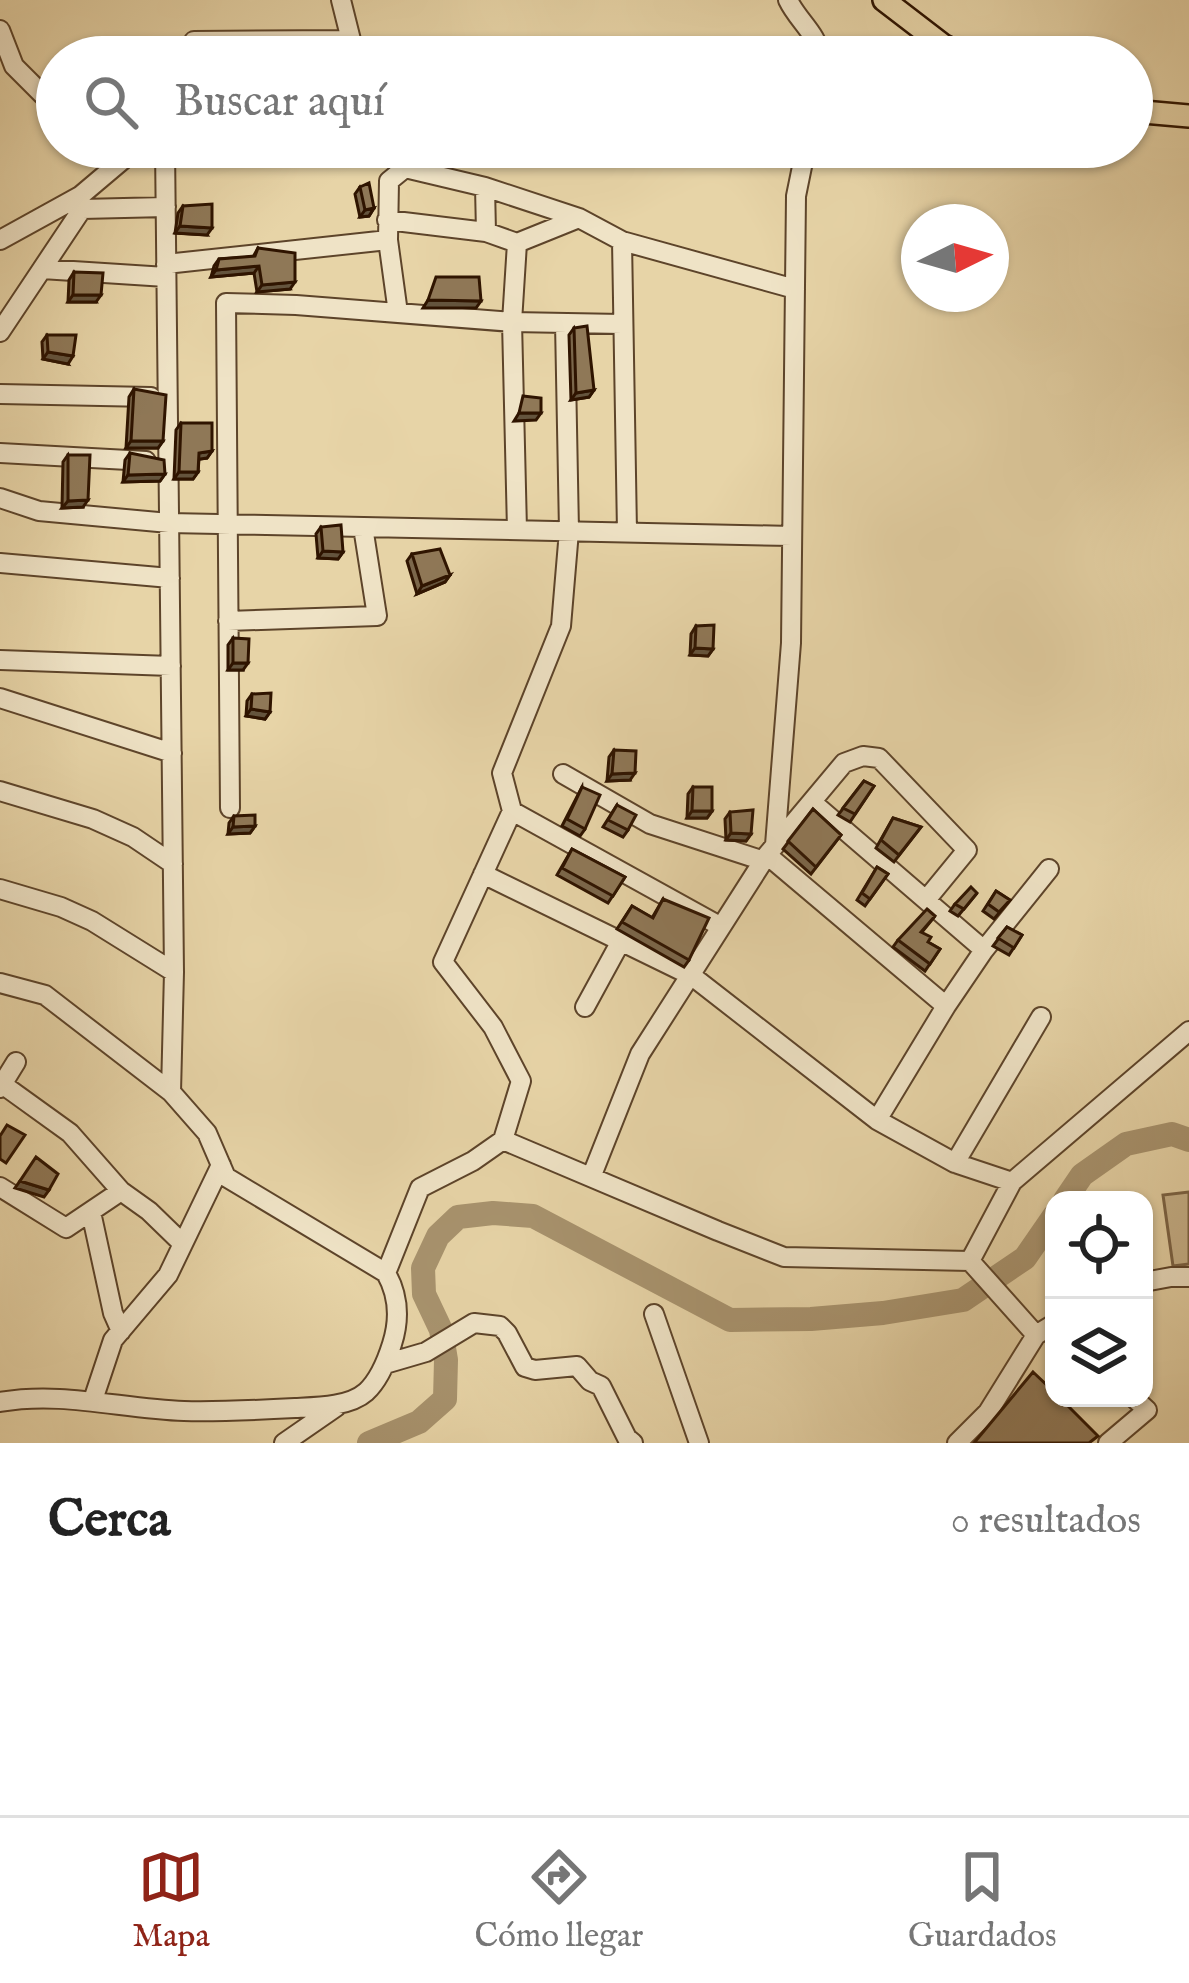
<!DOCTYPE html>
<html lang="es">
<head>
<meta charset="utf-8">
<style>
	:root { --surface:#fff; --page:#f6f6f6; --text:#222; --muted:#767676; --line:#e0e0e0; --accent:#8f2418 }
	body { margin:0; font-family:"IM FELL English",serif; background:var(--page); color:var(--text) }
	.controls { position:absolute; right:36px; bottom:36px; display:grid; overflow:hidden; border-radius:24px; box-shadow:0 3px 9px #0004 }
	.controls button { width:108px; height:108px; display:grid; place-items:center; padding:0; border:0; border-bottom:3px solid var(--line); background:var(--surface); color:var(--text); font:60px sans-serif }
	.compass { position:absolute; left:901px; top:204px; width:108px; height:108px; border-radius:50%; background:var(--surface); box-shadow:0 3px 9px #0004; rotate:85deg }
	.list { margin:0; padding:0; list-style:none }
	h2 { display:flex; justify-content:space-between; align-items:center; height:156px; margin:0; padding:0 48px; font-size:51px }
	h2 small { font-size:39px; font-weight:400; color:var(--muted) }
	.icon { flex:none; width:66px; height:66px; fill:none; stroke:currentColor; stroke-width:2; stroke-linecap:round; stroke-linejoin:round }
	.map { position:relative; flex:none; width:1189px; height:1443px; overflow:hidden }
	.search { position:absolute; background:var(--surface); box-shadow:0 3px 9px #0004; left:36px; right:36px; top:36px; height:132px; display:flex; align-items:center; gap:30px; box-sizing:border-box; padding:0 42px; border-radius:66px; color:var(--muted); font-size:45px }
	.sheet { height:372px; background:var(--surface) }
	nav { display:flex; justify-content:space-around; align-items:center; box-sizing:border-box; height:168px; border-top:3px solid var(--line); background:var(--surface); font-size:33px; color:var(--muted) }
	nav a { display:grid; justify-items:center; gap:6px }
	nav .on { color:var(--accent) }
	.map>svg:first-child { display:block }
	.grass { fill:#c8b38b; stroke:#7c6446; stroke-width:3 }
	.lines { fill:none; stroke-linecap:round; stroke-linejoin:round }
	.river { stroke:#a8936e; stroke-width:24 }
	.minor-casing { stroke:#5d442a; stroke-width:22 }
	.major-casing { stroke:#2f1400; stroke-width:26 }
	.minor { stroke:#efe3c6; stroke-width:18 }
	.major { stroke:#e7d4a7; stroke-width:21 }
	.wall { fill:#7b674b; stroke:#2f1400; stroke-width:3 }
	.shaded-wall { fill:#64543d; stroke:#2f1400; stroke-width:3 }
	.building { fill:#8f7857; stroke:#2f1400; stroke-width:3 }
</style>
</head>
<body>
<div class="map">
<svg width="1189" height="1443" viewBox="0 0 1189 1443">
	<rect width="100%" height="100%" fill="#e7d4a7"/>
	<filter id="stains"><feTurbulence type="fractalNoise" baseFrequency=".00167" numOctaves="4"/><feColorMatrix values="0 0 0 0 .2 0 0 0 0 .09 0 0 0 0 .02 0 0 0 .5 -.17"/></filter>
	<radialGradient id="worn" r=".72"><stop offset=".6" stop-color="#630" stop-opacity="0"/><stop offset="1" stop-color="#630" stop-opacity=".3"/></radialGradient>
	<path class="grass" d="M1189,1192V1264L1173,1266L1163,1195Z"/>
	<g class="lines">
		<path class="river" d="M1065,1200L1082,1175L1126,1144L1172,1134L1189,1140
			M369,1443L419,1422L445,1399L446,1360L441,1330L424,1294L423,1268L438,1236L458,1217L493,1213L533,1216L730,1320L811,1319L883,1313L963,1300L1025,1258L1054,1216"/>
		<defs>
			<path id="minor" d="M788,0C798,21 817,33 821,57
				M0,30L14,66L42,94L57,104
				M189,57L194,41L351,40L341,0
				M165,147L174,972L171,1092
				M485,187L486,232
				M82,209L166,207
				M387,220L486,232L517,243L512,322L517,530
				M0,240L80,196
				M622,241L795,289
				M517,243L579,218
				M166,264L388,240
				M42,269L166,277
				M398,313L388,240L389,181L405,168L485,187L579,218L622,241L627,532
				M0,332L82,209L80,196L138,147
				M0,394L151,397
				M0,453L146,461
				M0,498L39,511L169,523L792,536
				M0,563L170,578
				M228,621L377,616L363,527
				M0,660L171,666
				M0,698L172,753
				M563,774L650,824L764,861
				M0,791L93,819L133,837L173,864
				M812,802L984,950
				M230,808L226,303L296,305L512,322L622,324
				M512,811L502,773L561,626L569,531L565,323
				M775,845L791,643L796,196L806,147
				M767,855L946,1006
				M483,874L692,976L877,1120L955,1163L1012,1182
				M0,889L61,907L92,921L174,972
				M0,983L45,995L171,1092L207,1133L226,1177L386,1273C399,1296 400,1319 392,1344C387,1360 379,1380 366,1392C349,1407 316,1407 295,1408C258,1410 220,1412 184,1411C122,1409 62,1391 0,1402
				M585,1007L621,941
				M2,1084L70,1133L121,1191
				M0,1088L16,1062
				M877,1120L946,1006L984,950L1049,869
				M503,1140L521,1081L493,1027L443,962L512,811L718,925
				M955,1163L1041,1017
				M592,1175L640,1054L767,855L844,763L863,756L879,758L967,850L926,900
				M0,1187L66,1228L121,1191L149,1211L183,1244
				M91,1212L113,1313L121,1331
				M970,1261L1012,1182L1189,1031
				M386,1273L420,1188L473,1161L503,1140L718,1231L784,1257L970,1261L1036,1335
				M1144,1282L1171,1277H1189
				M654,1314L699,1443
				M385,1364L426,1352L474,1323L500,1326L507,1333L525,1367L535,1370L577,1366L590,1381L601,1386L627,1438L633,1443
				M93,1400L113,1340L168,1275L221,1165
				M284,1443L336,1407
				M957,1443L988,1412L1036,1335L1054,1324
				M1108,1443L1147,1410L1134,1398"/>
			<path id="major" d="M884,0L944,46L966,57
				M1132,111L1189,116"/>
		</defs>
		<use href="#minor" class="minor-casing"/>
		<use href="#major" class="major-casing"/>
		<use href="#minor" class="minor"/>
		<use href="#major" class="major"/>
	</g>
	<path class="wall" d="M173,147H211L206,160L175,165Z
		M360,187L374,208L369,216L360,217L355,194Z
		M183,206L207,235L175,233L178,213Z
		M258,248L290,289L257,292L254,273L211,277L214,266L219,259L253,257Z
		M74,272L96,302H68L69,280Z
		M574,328L594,390L589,397L571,400L569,335Z
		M47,335L68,364L43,359L42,342Z
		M134,389L163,441L158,448H126L129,397Z
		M181,423L212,451L207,458L199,459L198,472L193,479H174L176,430Z
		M130,453L165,474L160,481L123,482L125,460Z
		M68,455L83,507L62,508L63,462Z
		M321,527L343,552L338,559L318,558L316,534Z
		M412,554L450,575L445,582L417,594L407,561Z
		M696,626L713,649L708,656L690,655L691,634Z
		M233,638L243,670H228V645Z
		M252,694L270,712L265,719L246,716L247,701Z
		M614,750L630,780L607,781L609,757Z
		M864,781L874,786L850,822L838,815Z
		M582,787L585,829L580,836L562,826Z
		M693,787L712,811L707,818H687L688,794Z
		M617,805L628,830L623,837L603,827Z
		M813,809L841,835L811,874L783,849Z
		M730,812L751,834L746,841L726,840L725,819Z
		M234,816L255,826L250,833L228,834L229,823Z
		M893,818L921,827L894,862L876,848Z
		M572,849L625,877L608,903L557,875Z
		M877,867L888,874L865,906L857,900Z
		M996,891L1010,900L994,919L983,911Z
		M977,893L958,916L950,911L955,904Z
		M663,899L689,960L684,967L617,929L632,906L652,918Z
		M935,916L922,932L928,942L940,949L925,971L893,947L898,940Z
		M1007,927L1022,935L1009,955L993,946Z"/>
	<path class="shaded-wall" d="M394,148L411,149L406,156L389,155Z
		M211,153L206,160L175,165L180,158Z
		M374,208L369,216L360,217L365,210Z
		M180,226L212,228L207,235L175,233Z
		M259,266L254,273L211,277L216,270Z
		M295,282L290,289L257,292L262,285Z
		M73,295H101L96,302H68Z
		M428,300L481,301L476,308H423Z
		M48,352L73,356L68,364L43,359Z
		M594,390L589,397L571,400L576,393Z
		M519,413H541L536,420L514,421Z
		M131,441H163L158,448H126Z
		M212,451L207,458L194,460L199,453Z
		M179,472H198L193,479H174Z
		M165,474L160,481L123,482L128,475Z
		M88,500L83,507L62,508L68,501Z
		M323,551L343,552L338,559L318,558Z
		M450,575L445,582L417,594L422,586Z
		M695,648L713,649L708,656L690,655Z
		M233,663H248L243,670H228Z
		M251,709L270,712L265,719L246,716Z
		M635,773L630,780L607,781L612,774Z
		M692,811H712L707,818H687Z
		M255,826L250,833L228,834L233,827Z
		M731,833L751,834L746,841L726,840Z
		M20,1181L49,1190L44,1197L15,1188Z"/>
	<path class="building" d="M179,147H211V153L180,158Z
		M369,183L374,208L365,210L360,187Z
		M212,204V228L180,226L183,206Z
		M258,248L295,253V282L262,285L259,266L216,270L219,259L255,256Z
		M74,272L103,273L101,295H73Z
		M436,277H479L481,301L428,300Z
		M587,326L594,390L576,393L574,328Z
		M47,335H76L73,356L48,352Z
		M134,389L166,395L163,441H131Z
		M523,396L541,398V413H519Z
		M181,423H212V451L199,453L198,472H179Z
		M130,453L164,460L165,474L128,475Z
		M68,455H90L88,500L68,501Z
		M341,525L343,552L323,551L321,527Z
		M440,549L450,575L422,586L412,554Z
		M714,625L713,649L695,648L696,626Z
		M233,638L249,639L248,663H233Z
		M271,693L270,712L251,709L252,694Z
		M614,750L636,751L635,773L612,774Z
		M864,781L874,786L855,814L843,808Z
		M582,787L600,795L585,829L567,819Z
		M693,787H712V811H692Z
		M617,805L636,815L628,830L608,820Z
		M813,809L841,835L816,867L788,841Z
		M753,810L751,834L731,833L730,812Z
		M255,815V826L233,827L234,816Z
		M893,818L921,827L899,855L881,840Z
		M572,849L625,877L613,896L562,868Z
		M877,867L888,874L870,899L862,893Z
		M971,887L977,893L964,909L955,904Z
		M996,891L1010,900L999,912L988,904Z
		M663,899L709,918L689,960L622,922L632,906L653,918Z
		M927,909L935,916L921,932L931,937L928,942L940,949L930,964L898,940Z
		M1007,927L1022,935L1014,948L998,938Z
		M7,1125L25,1135L6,1163L0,1159V1136Z
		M36,1157L58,1174L49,1190L20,1181Z
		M1033,1372L1054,1392V1398H1060L1098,1436L1089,1443H974Z"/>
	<rect width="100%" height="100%" filter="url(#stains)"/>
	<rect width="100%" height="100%" fill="url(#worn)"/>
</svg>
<div class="controls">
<button><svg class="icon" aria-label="locate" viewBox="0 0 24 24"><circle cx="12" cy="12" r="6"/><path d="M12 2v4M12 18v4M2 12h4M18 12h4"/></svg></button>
<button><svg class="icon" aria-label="layers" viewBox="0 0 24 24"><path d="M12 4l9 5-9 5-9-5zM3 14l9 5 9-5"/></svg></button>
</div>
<svg class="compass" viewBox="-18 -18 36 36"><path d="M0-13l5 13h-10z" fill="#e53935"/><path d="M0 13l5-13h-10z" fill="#767676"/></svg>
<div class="search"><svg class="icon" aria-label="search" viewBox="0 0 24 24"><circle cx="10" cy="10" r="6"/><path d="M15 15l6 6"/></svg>Buscar aquí</div>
</div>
<section class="sheet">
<h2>Cerca<small>0 resultados</small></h2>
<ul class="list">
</ul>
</section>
<nav>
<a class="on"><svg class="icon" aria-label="map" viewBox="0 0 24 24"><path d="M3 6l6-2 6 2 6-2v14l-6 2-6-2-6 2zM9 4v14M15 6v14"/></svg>Mapa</a>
<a><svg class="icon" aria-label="directions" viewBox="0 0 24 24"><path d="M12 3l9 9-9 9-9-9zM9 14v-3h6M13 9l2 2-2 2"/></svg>Cómo llegar</a>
<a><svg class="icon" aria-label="saved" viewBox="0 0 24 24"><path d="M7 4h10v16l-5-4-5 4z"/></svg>Guardados</a>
</nav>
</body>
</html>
